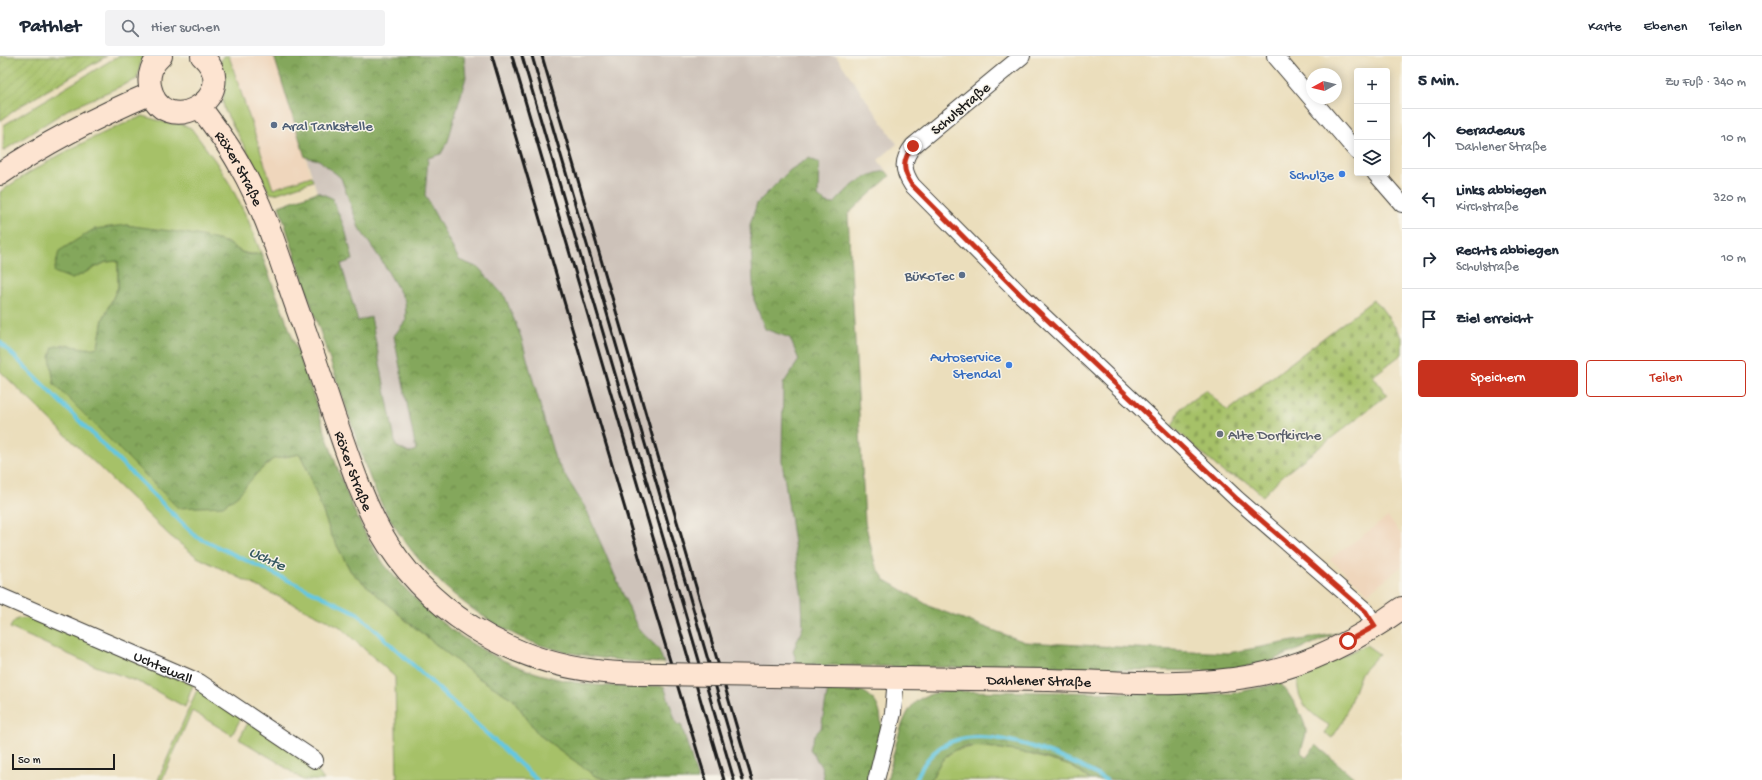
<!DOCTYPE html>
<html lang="de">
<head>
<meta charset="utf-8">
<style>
	:root { --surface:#fff; --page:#f2f2f3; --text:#1f2937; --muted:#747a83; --line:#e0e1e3; --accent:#c8321e }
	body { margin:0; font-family:"Gochi Hand",sans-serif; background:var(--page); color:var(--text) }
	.controls { position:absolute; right:12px; top:12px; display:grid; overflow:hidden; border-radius:4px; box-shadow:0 2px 10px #0003 }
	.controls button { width:36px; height:36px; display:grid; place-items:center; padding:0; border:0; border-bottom:1px solid var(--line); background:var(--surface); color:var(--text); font:20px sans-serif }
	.compass { position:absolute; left:1306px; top:12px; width:36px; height:36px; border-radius:50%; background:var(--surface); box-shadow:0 2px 10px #0003; rotate:262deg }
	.scale { position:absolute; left:12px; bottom:10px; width:103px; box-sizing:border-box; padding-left:4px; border:2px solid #1c1c1c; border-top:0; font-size:11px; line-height:14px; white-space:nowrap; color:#1c1c1c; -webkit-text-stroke:3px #f7f3e8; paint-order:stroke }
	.stop { position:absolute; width:12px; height:12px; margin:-9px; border:3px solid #c8321e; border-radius:50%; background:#fff }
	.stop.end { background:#c8321e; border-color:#fff; box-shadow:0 1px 4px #0008 }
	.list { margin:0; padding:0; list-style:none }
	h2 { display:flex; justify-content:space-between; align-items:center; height:52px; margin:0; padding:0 16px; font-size:17px }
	h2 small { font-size:13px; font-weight:400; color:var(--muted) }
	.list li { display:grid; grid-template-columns:26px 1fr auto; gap:12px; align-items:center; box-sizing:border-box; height:60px; padding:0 16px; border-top:1px solid var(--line) }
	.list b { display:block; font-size:15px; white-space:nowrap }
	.list p { margin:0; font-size:13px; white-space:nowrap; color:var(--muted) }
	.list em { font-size:13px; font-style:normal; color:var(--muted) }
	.actions { display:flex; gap:8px; padding:12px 16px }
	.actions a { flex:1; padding:9px 0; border:1px solid var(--accent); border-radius:4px; text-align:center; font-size:14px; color:var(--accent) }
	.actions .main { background:var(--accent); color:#fff }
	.icon { flex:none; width:22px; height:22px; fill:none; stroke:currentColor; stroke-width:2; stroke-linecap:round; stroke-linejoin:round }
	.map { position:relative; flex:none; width:1402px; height:724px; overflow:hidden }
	header { display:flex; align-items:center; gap:24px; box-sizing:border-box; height:56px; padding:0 20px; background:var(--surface); border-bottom:1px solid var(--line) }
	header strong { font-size:19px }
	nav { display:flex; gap:22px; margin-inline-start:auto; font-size:14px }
	.search { width:280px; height:36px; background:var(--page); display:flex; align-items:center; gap:10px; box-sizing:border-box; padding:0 14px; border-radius:4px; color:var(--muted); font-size:15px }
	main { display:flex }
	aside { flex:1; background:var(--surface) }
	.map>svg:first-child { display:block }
	.built { fill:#efd6bc }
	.railway { fill:#cdc2b9 }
	.grass { fill:#a6c168; stroke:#616e42 }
	.forest { fill:url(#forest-crowns); stroke:#50623c }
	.cemetery { fill:url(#cemetery-stones); stroke:#616e42 }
	.garden { fill:url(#garden-furrows); stroke:#616e42 }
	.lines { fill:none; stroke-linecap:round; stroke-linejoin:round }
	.stream { stroke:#64c7e2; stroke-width:4 }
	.street-casing { stroke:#3b3934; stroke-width:18 }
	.secondary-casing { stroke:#3b3934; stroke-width:24 }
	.street { stroke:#fff; stroke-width:16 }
	.secondary { stroke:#fde4d1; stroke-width:22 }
	.rail { stroke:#1c1c1c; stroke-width:3 }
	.secondary-bridge-casing { stroke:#3b3934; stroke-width:24; stroke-linecap:butt }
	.secondary-bridge { stroke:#fde4d1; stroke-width:22 }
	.route { stroke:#c8321e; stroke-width:5 }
	.service-dot { fill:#5c6f8a; stroke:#f7f3e8; stroke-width:1.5 }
	.shop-dot { fill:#3f7fe0; stroke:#f7f3e8; stroke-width:1.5 }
	.worship-dot { fill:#6b7280; stroke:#f7f3e8; stroke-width:1.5 }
	.labels { text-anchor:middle; stroke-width:3; stroke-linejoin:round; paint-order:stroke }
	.street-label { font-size:15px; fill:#1c1c1c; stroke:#f7f3e8 }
	.service-label { font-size:15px; fill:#4e5e75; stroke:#f7f3e8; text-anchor:start }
	.shop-label { font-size:15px; fill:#366cbe; stroke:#f7f3e8; text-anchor:end }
	.worship-label { font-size:15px; fill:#5b616d; stroke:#f7f3e8; text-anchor:start }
	.water-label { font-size:16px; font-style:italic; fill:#355861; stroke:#f7f3e8 }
</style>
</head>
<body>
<header>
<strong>Pathlet</strong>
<div class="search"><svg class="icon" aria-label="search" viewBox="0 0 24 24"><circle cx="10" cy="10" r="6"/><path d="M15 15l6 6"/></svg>Hier suchen</div>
<nav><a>Karte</a><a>Ebenen</a><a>Teilen</a></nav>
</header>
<main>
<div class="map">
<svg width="1402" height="724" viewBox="0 0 1402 724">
	<defs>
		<pattern id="forest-crowns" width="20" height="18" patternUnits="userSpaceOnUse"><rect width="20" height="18" fill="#84a75c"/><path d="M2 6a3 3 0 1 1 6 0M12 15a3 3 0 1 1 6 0" fill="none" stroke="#6b874b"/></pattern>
		<pattern id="cemetery-stones" width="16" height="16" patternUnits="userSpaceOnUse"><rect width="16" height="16" fill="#a6c168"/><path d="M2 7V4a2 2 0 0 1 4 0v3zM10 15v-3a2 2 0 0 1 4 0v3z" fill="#8ea55a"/></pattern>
		<pattern id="garden-furrows" width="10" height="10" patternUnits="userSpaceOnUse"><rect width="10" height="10" fill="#a6c168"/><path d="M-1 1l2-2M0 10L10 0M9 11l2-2" fill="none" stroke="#8ea55a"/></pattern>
	</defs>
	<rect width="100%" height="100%" fill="#f7f3e8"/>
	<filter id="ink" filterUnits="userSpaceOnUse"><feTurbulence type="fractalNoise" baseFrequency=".025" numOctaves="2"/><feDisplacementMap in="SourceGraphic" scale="8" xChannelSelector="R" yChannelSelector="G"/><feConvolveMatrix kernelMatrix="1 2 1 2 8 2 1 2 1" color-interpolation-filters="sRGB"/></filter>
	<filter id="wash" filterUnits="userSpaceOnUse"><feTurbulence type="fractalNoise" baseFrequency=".012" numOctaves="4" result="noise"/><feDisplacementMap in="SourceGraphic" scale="16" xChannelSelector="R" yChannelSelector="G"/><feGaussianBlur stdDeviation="0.9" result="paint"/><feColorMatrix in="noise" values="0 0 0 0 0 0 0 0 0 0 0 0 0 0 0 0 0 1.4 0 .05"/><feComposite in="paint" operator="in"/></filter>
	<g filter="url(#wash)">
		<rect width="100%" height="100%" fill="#ebdebc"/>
		<path class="built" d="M229,0H274L311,120L273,133Z
			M1388,461L1402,480V510L1368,537L1330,503Z"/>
		<path class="railway" d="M274,0H836L897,88L878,104L890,120L848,158L829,609V633L857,634L864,636L878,651L882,667L871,724H698L681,669H677L664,630H668L664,607L658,592L638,573L561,565L452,506L279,150L317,136Z"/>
		<path class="grass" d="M118,0H145L141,6L137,23L67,54L3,95L4,69Z
			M224,0H229L273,133L311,120L313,125L275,138L270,137L225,55L223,47L225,23L220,6Z
			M143,60L167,67L181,68L191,72L216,106L231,130L248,164L261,197C247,201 237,194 226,186L126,169L72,223L106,206L118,205V231L103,263L98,291L90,294L62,288L54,328L178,452L257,417L273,403L300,398L308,415L331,478L351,516L409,567L477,621L513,643L538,678L595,720L609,724H397L395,621L339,570L197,501L169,479L0,315V136C44,105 93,80 143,60Z
			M36,561L193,629L185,651L143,628L88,607L10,572C17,557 23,565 36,561Z
			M1366,589L1379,598L1361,617L1342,667L1332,682L1325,677L1329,669C1311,659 1293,643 1299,620Z
			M200,632L242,660L232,679L192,655L162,724H158L196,636Z
			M249,665L313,709L324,724H303L276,705L239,683Z
			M979,690L1022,696L1071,710L1090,724H931L941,705L954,694Z"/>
		<path class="forest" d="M274,0H464L466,21L448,85L441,98L428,102L425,139L459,204L479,212L505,241L521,281L555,403L586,453L638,573L658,592L664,607C622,606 559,599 522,582C464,555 417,511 386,456C367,423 356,380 344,345C321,280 300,215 279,150L317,136L332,142L345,173L353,204L341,208L358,265L371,261L396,390L409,397L416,394L394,280L406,264L405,245L381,204L359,172L341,122L319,104L305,101Z
			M809,102L819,107L818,140L826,147L834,148C847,132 864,118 886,115L890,120L848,158L865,466L875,508L884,523L931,551L1025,586L1228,597L1338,577L1271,605L1224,615L798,609L793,595L803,571L802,542L782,405L783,328L799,304L790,282L765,273L754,244L750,169L757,147L790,114Z
			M126,169C158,174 193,176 224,186C238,190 241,203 261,197C278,243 296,289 312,336C332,394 348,457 384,508C390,516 397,523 404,531C449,580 506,614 573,626C603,632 633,630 664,630L677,669L681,668L698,724H609L595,720L538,678L513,643L477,621L409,567L351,516L331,478L308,415L300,398L273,403L257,417L238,439L223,450L178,452L54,328L50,301L53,291C69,285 83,296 98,291L103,263L118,231V205L106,206L72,223L54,216L59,195L94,173Z
			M1280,627C1288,635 1307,665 1306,677C1305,683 1302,690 1301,696L1306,702L1316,689L1357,724H1090C1084,719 1077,713 1070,710C1048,701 972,682 953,695C942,701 936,713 931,724H887C893,703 900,657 918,644C926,639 935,637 944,635L1230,638Z
			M828,633C838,633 850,631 859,634C896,647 877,698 871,724H824L822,712L810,693L814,680L821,672Z"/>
		<path class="cemetery" d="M1373,244L1380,250L1402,281V298L1373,320L1387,339L1281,421L1263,440L1245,424L1225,418L1172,370L1181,352L1206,334L1228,355Z"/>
		<path class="garden" d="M0,0H107L22,49L0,65Z"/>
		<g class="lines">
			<path class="stream" d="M0,286L184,469L197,481L357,557L537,724
				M916,724C937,669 990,677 1036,692C1061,701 1083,710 1106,724"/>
		</g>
	</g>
	<g filter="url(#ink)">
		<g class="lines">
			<defs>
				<g id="street">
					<path d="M1022,0L913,90C902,104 902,114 912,129L1020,238L1237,443L1366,555L1375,570"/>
					<path d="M1275,0L1357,96"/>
					<path d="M1375,117L1402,148"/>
					<path id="s1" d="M0,540L199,626L315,704"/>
					<path d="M876,724L893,657L896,622"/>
				</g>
				<g id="secondary">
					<path d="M161,0C152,7 148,19 150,30C160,87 246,41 202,0"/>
					<path id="s2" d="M200,51C214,70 229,89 240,110C262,148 276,191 290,232C305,275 320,317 334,360C348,399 360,439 380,475C424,553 508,605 596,615C618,618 639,618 660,618"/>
					<path d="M0,118C48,85 98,60 152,37"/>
					<path id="s3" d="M828,621C902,622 976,623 1049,624C1116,626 1186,632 1252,620C1306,610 1358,584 1402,552"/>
				</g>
			</defs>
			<use href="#street" class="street-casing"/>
			<use href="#secondary" class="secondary-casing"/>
			<use href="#street" class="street"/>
			<use href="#secondary" class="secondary"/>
			<path class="rail" d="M492,0L655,555L706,724
				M512,0L724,724
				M522,0L734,724
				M532,0L743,724
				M542,0L752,724"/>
			<defs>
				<path id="secondary-bridge" d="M660,618L828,621"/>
			</defs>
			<use href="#secondary-bridge" class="secondary-bridge-casing"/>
			<use href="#secondary-bridge" class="secondary-bridge"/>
		</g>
	</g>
	<g class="lines" filter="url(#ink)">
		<path class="route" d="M913,90C902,104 902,114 912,129L1020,238L1237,443L1366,556L1375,570L1348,585"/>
	</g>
	<g class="service-dot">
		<circle cx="274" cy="69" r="4"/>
		<circle cx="962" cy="219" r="4"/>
	</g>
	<g class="shop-dot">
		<circle cx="1342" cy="118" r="4"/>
		<circle cx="1009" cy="309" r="4"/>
	</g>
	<circle class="worship-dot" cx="1220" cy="378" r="4"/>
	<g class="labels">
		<g class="street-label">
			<text transform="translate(960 52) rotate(-40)" y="5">Schulstraße</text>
			<text dy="5" stroke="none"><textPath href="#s2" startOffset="73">Röxer Straße</textPath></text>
			<text dy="5" stroke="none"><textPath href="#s2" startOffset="397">Röxer Straße</textPath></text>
			<text dy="5" stroke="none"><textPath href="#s1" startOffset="178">Uchtewall</textPath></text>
			<text dy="5" stroke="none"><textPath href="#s3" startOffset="211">Dahlener Straße</textPath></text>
		</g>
		<g class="service-label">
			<text x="282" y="74">Aral Tankstelle</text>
			<text x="954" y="224" text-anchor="end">BüKoTec</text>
		</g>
		<g class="shop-label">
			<text x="1334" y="123">Schulze</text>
			<text x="1001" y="305">Autoservice<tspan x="1001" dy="17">Stendal</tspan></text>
		</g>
		<g class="worship-label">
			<text x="1228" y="383">Alte Dorfkirche</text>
		</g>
		<g class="water-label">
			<text transform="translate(268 501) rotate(25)" y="6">Uchte</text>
		</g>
	</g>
</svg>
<div class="controls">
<button>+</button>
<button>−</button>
<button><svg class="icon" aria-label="layers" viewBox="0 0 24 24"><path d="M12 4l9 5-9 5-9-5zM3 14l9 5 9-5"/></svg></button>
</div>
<svg class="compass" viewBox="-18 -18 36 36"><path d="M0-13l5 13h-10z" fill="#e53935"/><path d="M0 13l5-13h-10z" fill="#747a83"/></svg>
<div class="scale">50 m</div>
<div class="stop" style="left:1348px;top:585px"></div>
<div class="stop end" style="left:913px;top:90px"></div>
</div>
<aside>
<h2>5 Min.<small>Zu Fuß · 340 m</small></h2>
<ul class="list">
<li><svg class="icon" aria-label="ahead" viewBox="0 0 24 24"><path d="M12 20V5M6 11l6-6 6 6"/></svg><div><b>Geradeaus</b><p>Dahlener Straße</p></div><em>10 m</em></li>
<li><svg class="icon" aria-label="left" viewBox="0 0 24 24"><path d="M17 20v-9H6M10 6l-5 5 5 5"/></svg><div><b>Links abbiegen</b><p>Kirchstraße</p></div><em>320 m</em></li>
<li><svg class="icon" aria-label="right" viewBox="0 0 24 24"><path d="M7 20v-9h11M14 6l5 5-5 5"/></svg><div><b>Rechts abbiegen</b><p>Schulstraße</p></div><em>10 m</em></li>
<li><svg class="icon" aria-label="arrive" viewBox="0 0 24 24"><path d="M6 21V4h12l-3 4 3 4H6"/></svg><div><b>Ziel erreicht</b></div></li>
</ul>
<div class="actions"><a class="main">Speichern</a><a>Teilen</a></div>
</aside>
</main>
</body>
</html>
